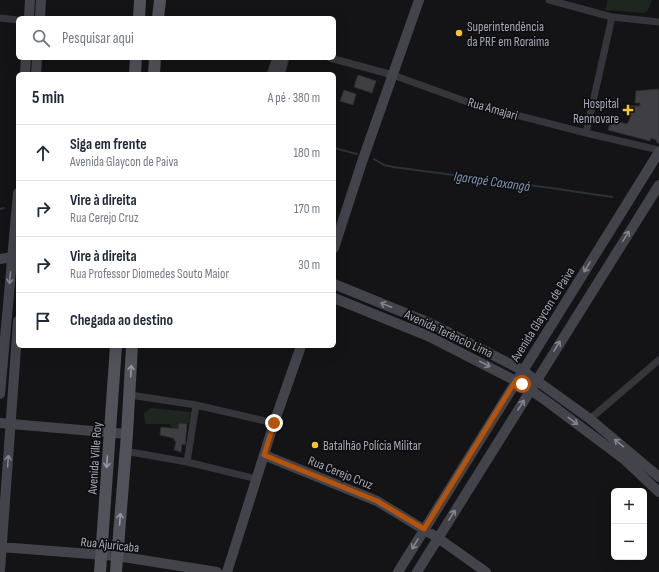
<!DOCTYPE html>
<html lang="pt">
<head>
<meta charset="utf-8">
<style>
	:root { --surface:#fff; --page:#f6f6f7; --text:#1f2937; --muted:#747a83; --line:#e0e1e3 }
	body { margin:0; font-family:"Sofia Sans Condensed",sans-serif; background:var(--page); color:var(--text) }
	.controls { position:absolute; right:12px; bottom:12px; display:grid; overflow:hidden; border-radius:6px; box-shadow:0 4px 16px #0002 }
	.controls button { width:36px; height:36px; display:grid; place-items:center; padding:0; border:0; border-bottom:1px solid var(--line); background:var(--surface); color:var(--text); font:20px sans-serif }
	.stop { position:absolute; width:12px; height:12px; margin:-9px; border:3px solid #b45309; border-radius:50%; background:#fff }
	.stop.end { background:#b45309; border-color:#fff; box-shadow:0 1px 4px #0008 }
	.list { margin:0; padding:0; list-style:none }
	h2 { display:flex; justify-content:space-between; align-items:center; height:52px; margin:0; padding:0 16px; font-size:17px }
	h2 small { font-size:13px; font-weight:400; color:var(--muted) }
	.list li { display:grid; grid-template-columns:26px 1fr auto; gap:12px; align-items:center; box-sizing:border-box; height:56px; padding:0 16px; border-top:1px solid var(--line) }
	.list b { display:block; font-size:15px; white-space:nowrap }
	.list p { margin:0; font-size:13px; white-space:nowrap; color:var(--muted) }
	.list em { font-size:13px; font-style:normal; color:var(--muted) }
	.icon { flex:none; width:22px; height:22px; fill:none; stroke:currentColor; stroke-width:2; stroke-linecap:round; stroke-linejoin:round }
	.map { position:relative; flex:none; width:659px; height:572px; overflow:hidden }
	.search { position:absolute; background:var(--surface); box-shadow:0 4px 16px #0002; left:16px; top:16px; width:320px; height:44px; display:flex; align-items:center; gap:10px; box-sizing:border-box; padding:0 14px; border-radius:6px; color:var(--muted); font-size:15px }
	.panel { position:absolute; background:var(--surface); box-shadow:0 4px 16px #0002; left:16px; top:72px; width:320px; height:276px; border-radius:6px }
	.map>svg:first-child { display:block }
	.green { fill:#1e2620 }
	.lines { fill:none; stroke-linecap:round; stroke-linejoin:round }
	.stream { stroke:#2a323a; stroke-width:2 }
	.building { fill:#3e3e43; stroke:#2f2e32 }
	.street { stroke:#35363b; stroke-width:7 }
	.secondary { stroke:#43444b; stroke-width:10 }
	.primary { stroke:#51525a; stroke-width:12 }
	.oneway { stroke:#838691 }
	.oneway2 { stroke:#9598a4 }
	.route { stroke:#b45309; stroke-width:5 }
	.poi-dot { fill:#f7c42c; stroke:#0f0f11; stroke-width:1.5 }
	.labels { text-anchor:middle; stroke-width:3.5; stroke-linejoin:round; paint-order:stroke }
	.poi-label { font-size:13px; fill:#a6a9b7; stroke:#0f0f11; text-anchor:start }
	.street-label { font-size:13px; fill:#a6a9b7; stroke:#0f0f11 }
	.water-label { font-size:14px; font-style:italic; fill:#7b94b3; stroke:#0f0f11 }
</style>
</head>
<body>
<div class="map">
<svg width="659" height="572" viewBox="0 0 659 572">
	<rect width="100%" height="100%" fill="#141416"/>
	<path class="green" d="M608,0H652L648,10L644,13L605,10Z
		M151,408L191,412L189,423H179L178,429L172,428L169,424H145L144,413Z"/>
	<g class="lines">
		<path class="stream" d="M334,148L357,154
			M374,159L384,165L393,167L551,188L612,197
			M0,209L4,208"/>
	</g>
	<path class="building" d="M272,58L289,59L285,74H267Z
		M358,75L376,81L372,93L354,87Z
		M659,89V143H657L656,140L651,138L650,141L608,130L611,120L627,124L630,119L629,106H640V103H635L636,91Z
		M344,90L356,94L353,105L340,101Z
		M179,423L187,424L185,445L182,444L181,452L174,450L176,442L173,438L160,435L161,427L178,429Z"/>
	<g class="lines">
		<path class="street" d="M549,0L612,17L659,22
			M0,18L18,20
			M330,58L393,75L473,104L586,133L659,150
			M586,133L612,17
			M130,395L196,405L274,423
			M590,419L659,360
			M125,451L187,462L257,479
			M187,462L196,405"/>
		<path class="secondary" d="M29,18L30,0
			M40,18L41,0
			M25,74L26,58
			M36,74L37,58
			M334,248L362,162L419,0
			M0,259L18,256
			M334,284L432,324L522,370L590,419L659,477
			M334,298L428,336L522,384L549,403L625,460L659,492
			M0,394L18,193
			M0,423L127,434
			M264,455L377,501L438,538L486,572
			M0,547L117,556L217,572
			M0,570L18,321
			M227,572L274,423L301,346
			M398,572L659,152
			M417,572L659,185"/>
		<path class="primary" d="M139,18L140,0
			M158,18L160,0
			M135,74L136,58
			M154,74L155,58
			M100,572L116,346
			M116,572L127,434L132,346"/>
	</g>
	<defs><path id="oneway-shaft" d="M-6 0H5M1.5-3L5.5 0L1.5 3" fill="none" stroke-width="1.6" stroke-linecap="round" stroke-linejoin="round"/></defs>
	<g class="oneway">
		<use href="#oneway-shaft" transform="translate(626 236) rotate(-58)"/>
		<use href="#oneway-shaft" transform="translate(587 267) rotate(122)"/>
		<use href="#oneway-shaft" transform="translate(10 278) rotate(95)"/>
		<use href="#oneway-shaft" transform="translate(386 305) rotate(-158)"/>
		<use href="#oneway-shaft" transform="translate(557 346) rotate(-58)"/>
		<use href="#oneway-shaft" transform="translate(485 364) rotate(27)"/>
		<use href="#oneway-shaft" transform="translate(521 405) rotate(-58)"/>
		<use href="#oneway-shaft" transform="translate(573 421) rotate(37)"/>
		<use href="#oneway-shaft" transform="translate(619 443) rotate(-140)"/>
		<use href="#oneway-shaft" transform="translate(8 461) rotate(-86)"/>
		<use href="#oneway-shaft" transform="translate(452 515) rotate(-58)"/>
		<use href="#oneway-shaft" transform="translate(415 544) rotate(121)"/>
	</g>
	<g class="oneway2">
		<use href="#oneway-shaft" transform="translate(131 371) rotate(-87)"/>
		<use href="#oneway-shaft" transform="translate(107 462) rotate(94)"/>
		<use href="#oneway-shaft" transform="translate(120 519) rotate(-86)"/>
	</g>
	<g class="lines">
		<path class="route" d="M274,423L264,455L377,501L424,529L516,380L522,384"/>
	</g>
	<g class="poi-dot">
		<circle cx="459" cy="33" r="4"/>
		<path d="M626 104h4v4h4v4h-4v4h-4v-4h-4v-4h4z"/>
		<circle cx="315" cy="445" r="4"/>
	</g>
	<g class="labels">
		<g class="poi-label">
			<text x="467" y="31">Superintendência<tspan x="467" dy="15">da PRF em Roraima</tspan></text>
			<text x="619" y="108" text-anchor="end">Hospital<tspan x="619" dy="15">Rennovare</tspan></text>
			<text x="323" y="450">Batalhão Polícia Militar</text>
		</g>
		<g class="street-label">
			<text transform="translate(493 108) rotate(16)" y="5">Rua Amajari</text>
			<text transform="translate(542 314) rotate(-58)" y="5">Avenida Glaycon de Paiva</text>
			<text transform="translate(449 333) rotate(25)" y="5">Avenida Terêncio Lima</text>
			<text transform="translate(94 458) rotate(-86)" y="5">Avenida Ville Roy</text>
			<text transform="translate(341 472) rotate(22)" y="5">Rua Cerejo Cruz</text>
			<text transform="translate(110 544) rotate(6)" y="5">Rua Ajuricaba</text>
		</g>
		<g class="water-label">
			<text transform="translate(492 181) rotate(8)" y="5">Igarapé Caxangá</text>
		</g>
	</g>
</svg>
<div class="controls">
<button>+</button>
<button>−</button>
</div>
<div class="stop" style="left:522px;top:384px"></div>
<div class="stop end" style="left:274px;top:423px"></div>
<div class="search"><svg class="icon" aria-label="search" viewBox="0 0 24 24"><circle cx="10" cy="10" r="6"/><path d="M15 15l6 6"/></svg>Pesquisar aqui</div>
<section class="panel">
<h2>5 min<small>A pé · 380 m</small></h2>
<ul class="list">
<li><svg class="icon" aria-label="ahead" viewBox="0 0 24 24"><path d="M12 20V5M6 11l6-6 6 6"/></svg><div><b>Siga em frente</b><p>Avenida Glaycon de Paiva</p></div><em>180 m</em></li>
<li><svg class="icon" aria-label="right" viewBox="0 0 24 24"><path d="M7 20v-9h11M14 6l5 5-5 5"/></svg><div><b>Vire à direita</b><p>Rua Cerejo Cruz</p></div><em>170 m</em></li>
<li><svg class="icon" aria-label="right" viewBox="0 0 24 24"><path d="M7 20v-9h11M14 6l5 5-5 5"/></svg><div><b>Vire à direita</b><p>Rua Professor Diomedes Souto Maior</p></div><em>30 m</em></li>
<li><svg class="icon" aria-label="arrive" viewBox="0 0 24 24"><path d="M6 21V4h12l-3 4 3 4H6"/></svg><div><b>Chegada ao destino</b></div></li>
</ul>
</section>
</div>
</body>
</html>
